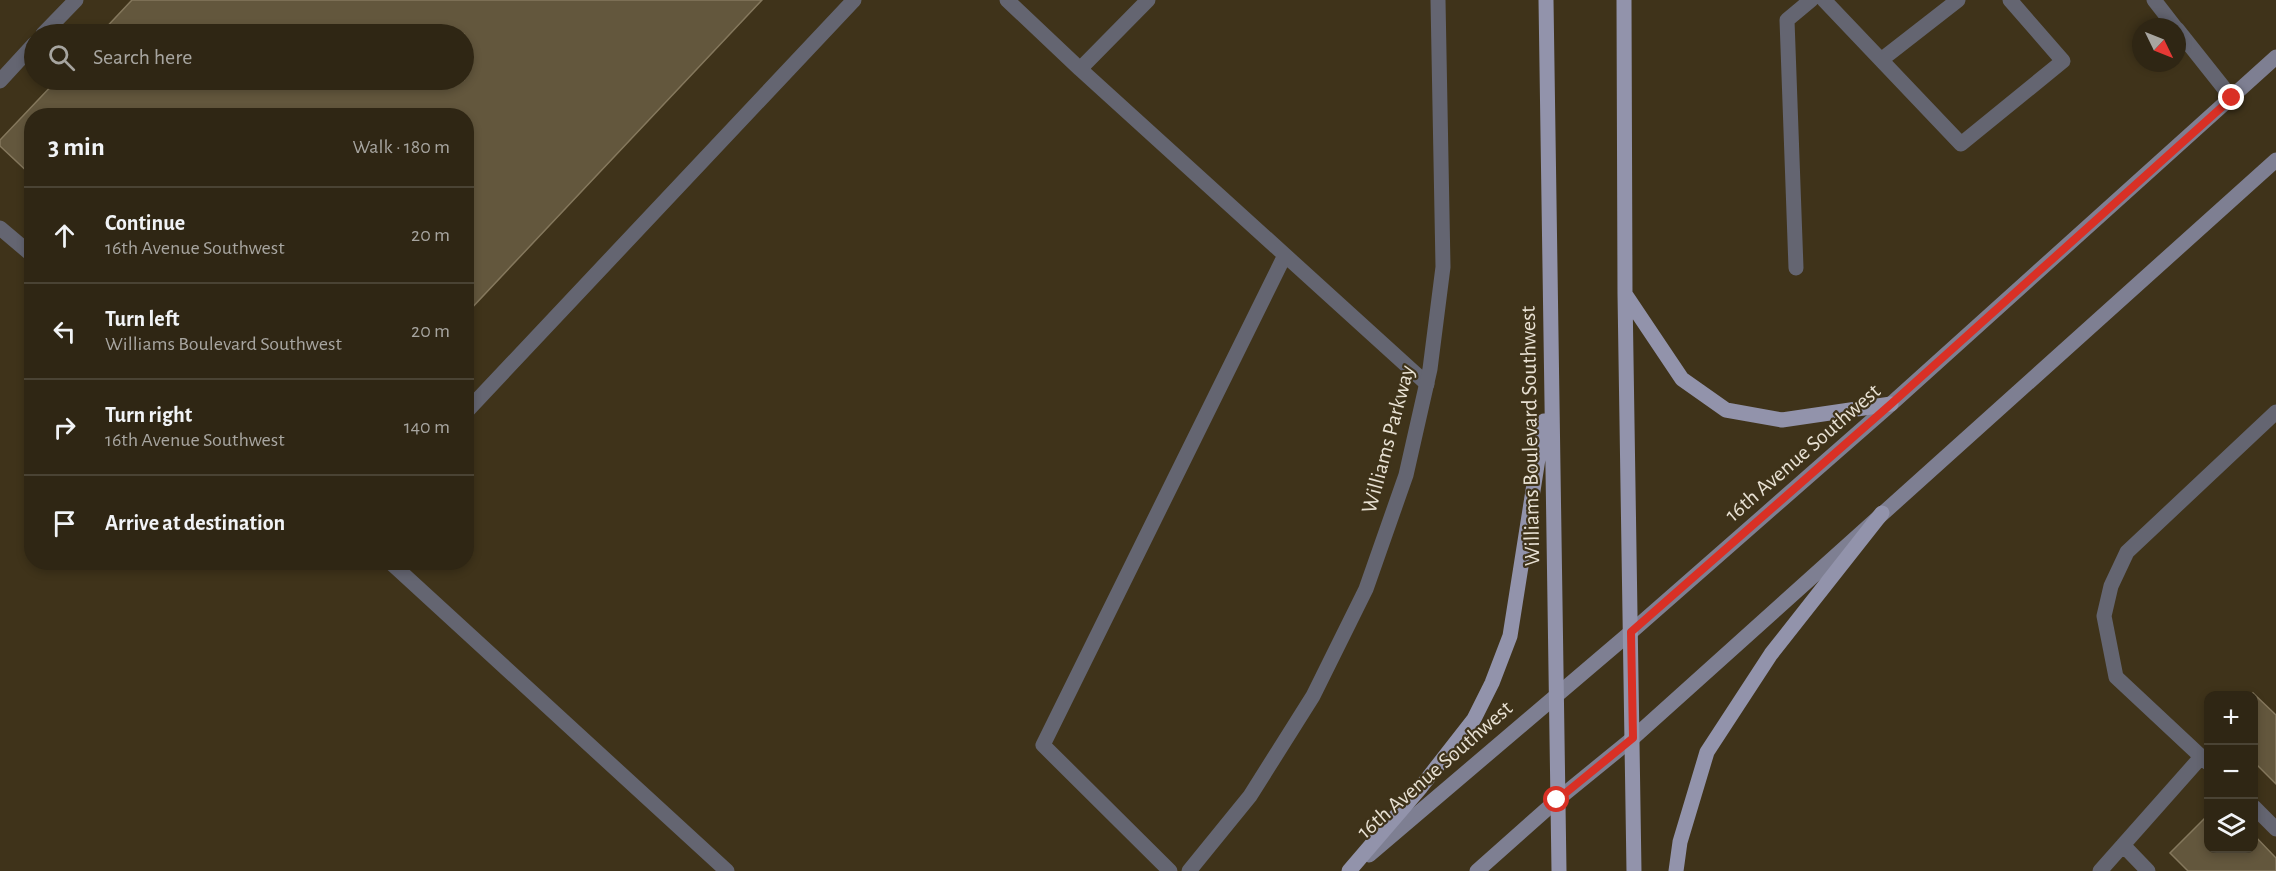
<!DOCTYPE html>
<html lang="en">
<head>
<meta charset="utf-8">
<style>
	:root { --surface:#2f2614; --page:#3b3222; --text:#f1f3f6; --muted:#a7a5a0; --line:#4a4334 }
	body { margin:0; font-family:"Alegreya Sans",sans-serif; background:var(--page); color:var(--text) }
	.controls { position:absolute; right:18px; bottom:18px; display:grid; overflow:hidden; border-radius:12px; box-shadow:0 3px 9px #0003 }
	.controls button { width:54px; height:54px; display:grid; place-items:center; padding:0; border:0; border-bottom:2px solid var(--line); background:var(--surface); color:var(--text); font:30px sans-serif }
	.compass { position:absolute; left:2132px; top:18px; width:54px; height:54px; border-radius:50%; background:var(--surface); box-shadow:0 3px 9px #0003; rotate:133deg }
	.stop { position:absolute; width:18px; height:18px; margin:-14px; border:4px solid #d93025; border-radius:50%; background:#fff }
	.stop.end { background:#d93025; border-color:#fff; box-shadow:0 2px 6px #0008 }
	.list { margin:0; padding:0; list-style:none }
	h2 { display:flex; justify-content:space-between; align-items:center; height:78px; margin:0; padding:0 24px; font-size:26px }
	h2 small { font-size:20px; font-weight:400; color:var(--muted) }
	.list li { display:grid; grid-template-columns:39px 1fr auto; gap:18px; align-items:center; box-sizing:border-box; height:96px; padding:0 24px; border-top:2px solid var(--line) }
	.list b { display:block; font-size:22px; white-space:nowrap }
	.list p { margin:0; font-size:20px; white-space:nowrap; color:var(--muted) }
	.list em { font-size:20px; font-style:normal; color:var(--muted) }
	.icon { flex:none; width:33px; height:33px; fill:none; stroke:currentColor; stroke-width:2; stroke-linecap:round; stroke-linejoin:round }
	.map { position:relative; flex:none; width:2276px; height:871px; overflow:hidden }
	.search { position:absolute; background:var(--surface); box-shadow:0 3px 9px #0003; left:24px; top:24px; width:450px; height:66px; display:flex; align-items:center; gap:15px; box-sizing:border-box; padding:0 21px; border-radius:33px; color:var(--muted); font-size:22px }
	.panel { position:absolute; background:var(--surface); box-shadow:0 3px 9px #0003; left:24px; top:108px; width:450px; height:462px; border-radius:24px }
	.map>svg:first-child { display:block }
	.building { fill:#63573d; stroke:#85785d; stroke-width:1.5 }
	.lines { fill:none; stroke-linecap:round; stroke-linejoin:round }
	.lane { stroke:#646571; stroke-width:15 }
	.street { stroke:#646571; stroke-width:15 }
	.secondary { stroke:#7e7f92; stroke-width:15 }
	.primary { stroke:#9293ab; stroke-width:15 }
	.route { stroke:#d93025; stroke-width:8 }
	.labels { text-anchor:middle; stroke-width:4.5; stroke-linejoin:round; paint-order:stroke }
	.street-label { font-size:22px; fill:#e8e1d3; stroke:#3f331a }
</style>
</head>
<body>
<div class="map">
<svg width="2276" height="871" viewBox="0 0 2276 871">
	<rect width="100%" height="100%" fill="#3f331a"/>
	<path class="building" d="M132,0H762L466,314V116H32V176L0,146V140L57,80H464V34H100Z
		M2253,693L2276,715V784L2254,762V696H2251Z
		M2208,815V848H2254V835L2276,858V871H2188L2170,853Z"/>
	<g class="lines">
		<path class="lane" d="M1007,0L1080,69
			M1148,0L1080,69L1427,384
			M1824,0L1961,144L2063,61L2010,0
			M2154,0L2175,27
			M2177,29L2231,97
			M43,34L76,0
			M1881,60L1958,0
			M0,81L34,44
			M0,228L32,255
			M1796,268L1787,20L1811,0
			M466,412L854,0
			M390,562L727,871
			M2208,763L2116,677L2104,616L2111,586L2127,552L2276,412
			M2254,807L2276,829
			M2123,845L2148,871
			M1170,871L1043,745L1285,255
			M2100,871L2202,756"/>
		<path class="street" d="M1189,871L1250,796L1313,696L1366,589L1406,475L1430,369L1443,267L1438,0"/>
		<path class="secondary" d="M1369,855L1631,632L1891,404L2276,57
			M1477,871L1557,800L1633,738L2276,160"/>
		<path class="primary" d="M1546,0L1559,871
			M1624,0L1625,294L1634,871
			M1625,294L1682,379L1726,410L1782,420L1891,404
			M1349,871L1421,787L1474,719L1492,683L1510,636L1544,421
			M1676,871L1680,842L1707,752L1771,654L1882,513"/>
	</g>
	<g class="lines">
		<path class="route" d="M1557,800L1633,738L1631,632L1891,404L2232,98"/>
	</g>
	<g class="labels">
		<g class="street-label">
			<text transform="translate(1529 436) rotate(-91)" y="8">Williams Boulevard Southwest</text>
			<text transform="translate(1387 439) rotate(-75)" y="8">Williams Parkway</text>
			<text transform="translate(1802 452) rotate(-41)" y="8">16th Avenue Southwest</text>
			<text transform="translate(1434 769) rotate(-41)" y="8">16th Avenue Southwest</text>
		</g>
	</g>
</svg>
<div class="controls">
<button>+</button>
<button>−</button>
<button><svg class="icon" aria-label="layers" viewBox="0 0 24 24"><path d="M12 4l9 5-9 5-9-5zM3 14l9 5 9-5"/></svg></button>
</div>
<svg class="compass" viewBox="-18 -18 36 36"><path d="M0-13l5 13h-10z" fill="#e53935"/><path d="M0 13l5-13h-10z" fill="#a7a5a0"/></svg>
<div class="stop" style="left:1557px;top:800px"></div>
<div class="stop end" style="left:2232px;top:98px"></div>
<div class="search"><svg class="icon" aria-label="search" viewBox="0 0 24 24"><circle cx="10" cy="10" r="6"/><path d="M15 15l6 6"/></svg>Search here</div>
<section class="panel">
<h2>3 min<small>Walk · 180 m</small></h2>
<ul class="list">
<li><svg class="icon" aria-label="ahead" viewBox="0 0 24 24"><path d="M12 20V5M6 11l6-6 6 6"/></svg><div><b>Continue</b><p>16th Avenue Southwest</p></div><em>20 m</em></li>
<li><svg class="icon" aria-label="left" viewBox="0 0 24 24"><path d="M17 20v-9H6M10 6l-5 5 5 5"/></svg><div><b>Turn left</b><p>Williams Boulevard Southwest</p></div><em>20 m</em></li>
<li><svg class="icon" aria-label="right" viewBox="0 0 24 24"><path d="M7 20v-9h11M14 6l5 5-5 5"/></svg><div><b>Turn right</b><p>16th Avenue Southwest</p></div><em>140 m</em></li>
<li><svg class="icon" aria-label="arrive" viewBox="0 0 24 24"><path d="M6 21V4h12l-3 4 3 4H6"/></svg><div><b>Arrive at destination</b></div></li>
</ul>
</section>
</div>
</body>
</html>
